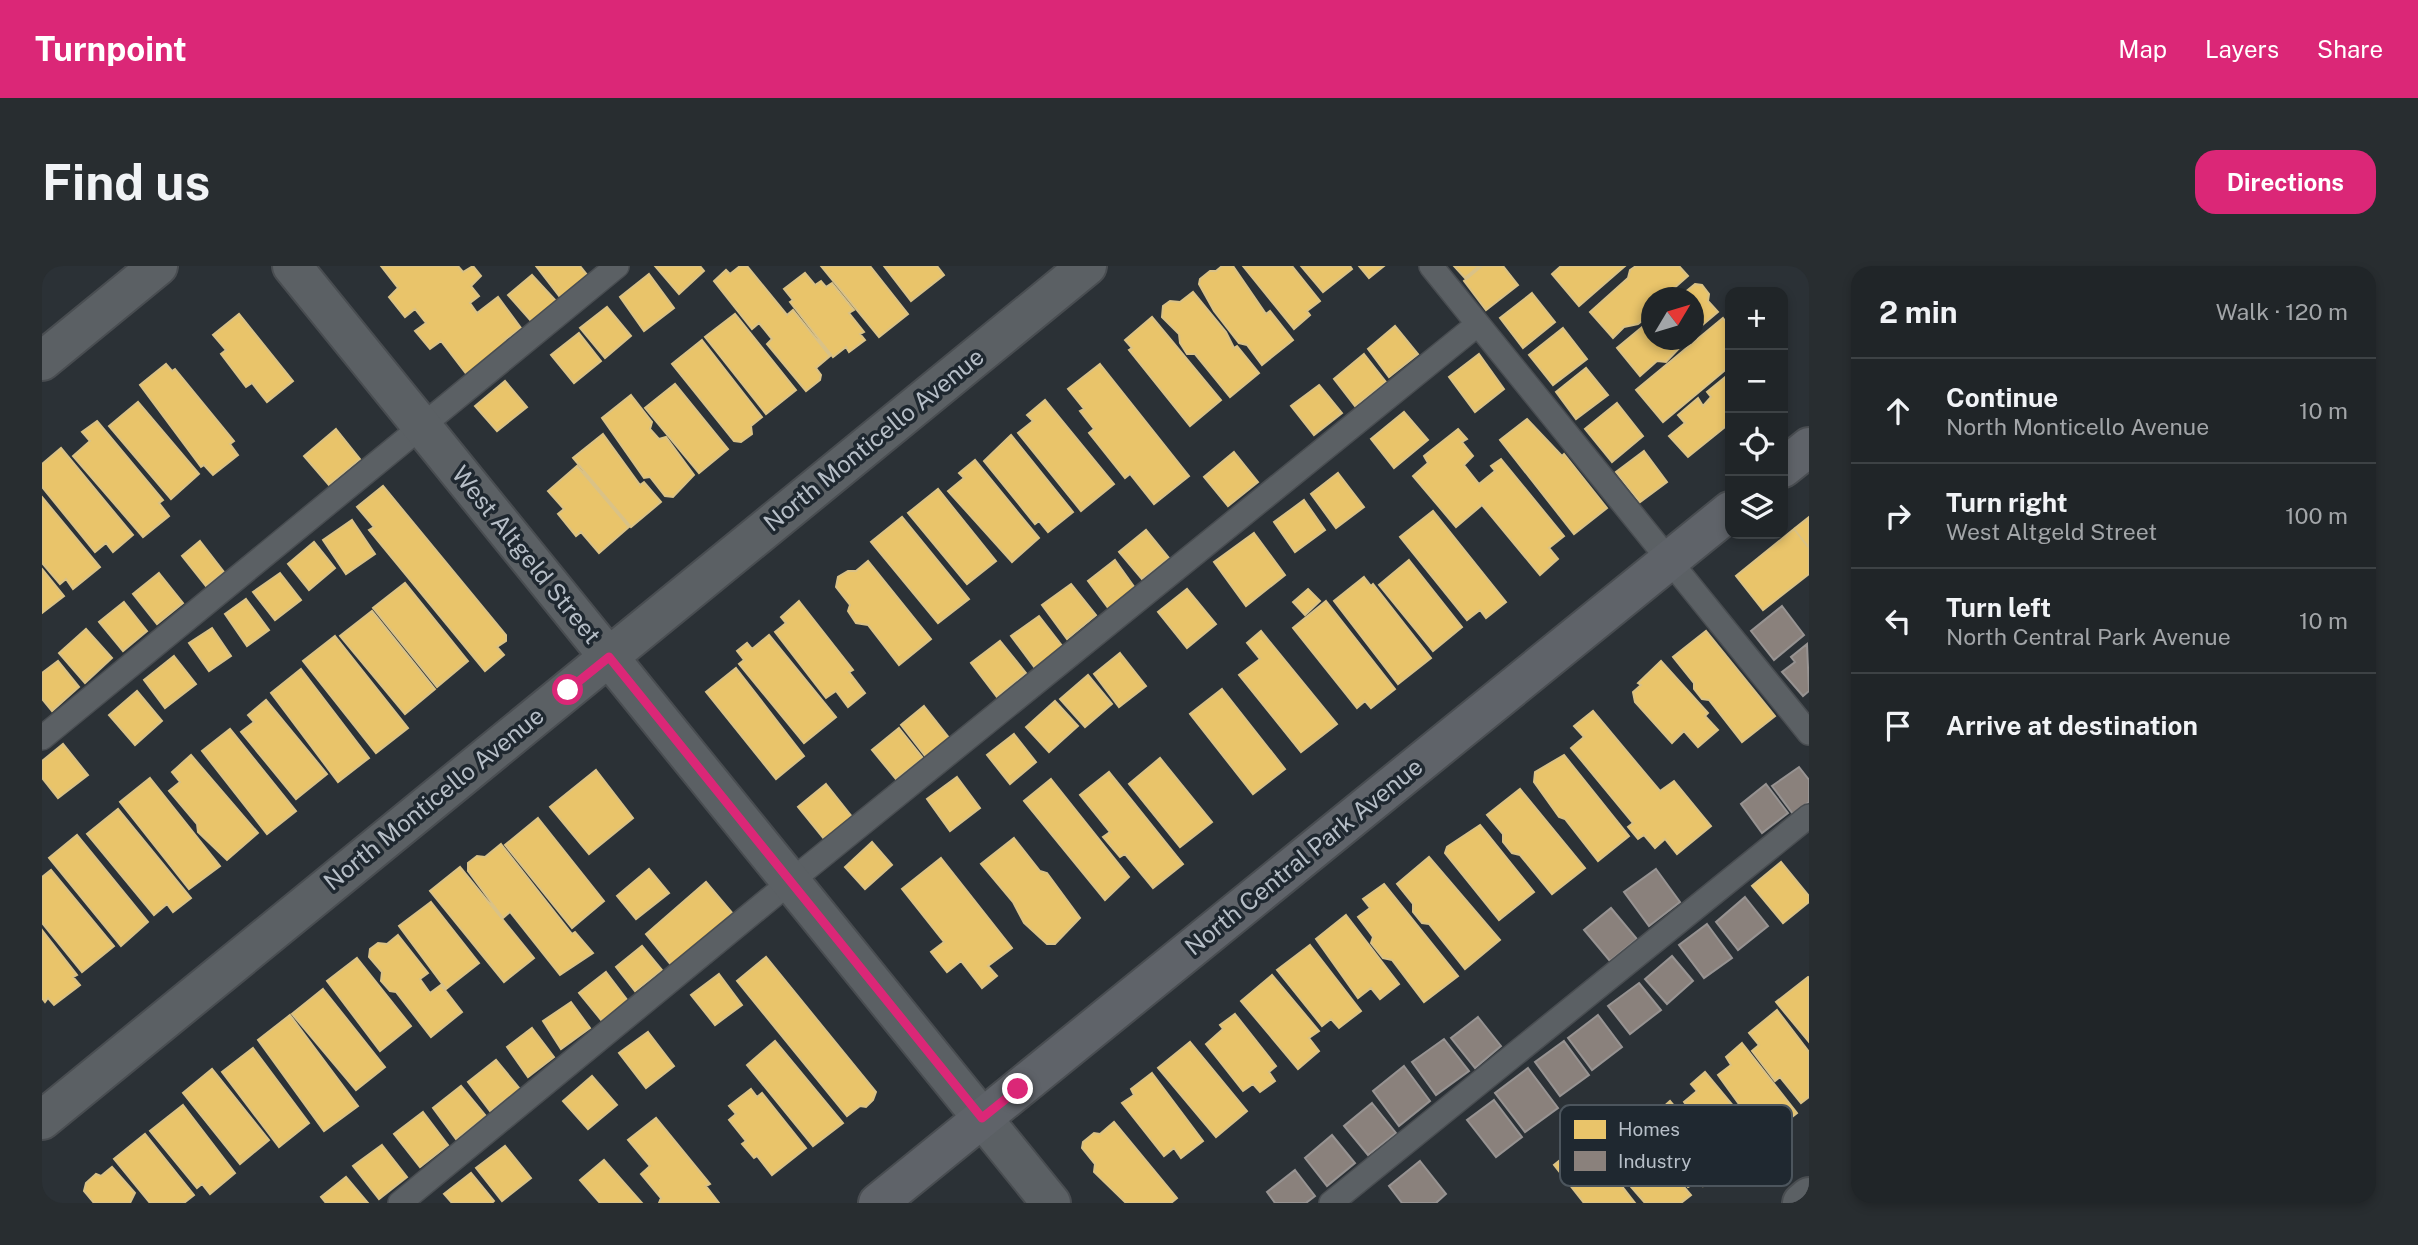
<!DOCTYPE html>
<html lang="en">
<head>
<meta charset="utf-8">
<style>
	:root { --surface:#202528; --page:#282d30; --text:#f1f3f6; --muted:#a2a5a8; --line:#3d4245; --accent:#db2777 }
	body { margin:0; font-family:"Public Sans",sans-serif; background:var(--page); color:var(--text) }
	.controls { position:absolute; right:21px; top:21px; display:grid; overflow:hidden; border-radius:14px; box-shadow:0 4px 10px #0003 }
	.controls button { width:63px; height:63px; display:grid; place-items:center; padding:0; border:0; border-bottom:2px solid var(--line); background:var(--surface); color:var(--text); font:35px sans-serif }
	.compass { position:absolute; left:1599px; top:21px; width:63px; height:63px; border-radius:50%; background:var(--surface); box-shadow:0 4px 10px #0003; rotate:52deg }
	.stop { position:absolute; width:21px; height:21px; margin:-16px; border:5px solid #db2777; border-radius:50%; background:#fff }
	.stop.end { background:#db2777; border-color:#fff; box-shadow:0 2px 7px #0008 }
	.list { margin:0; padding:0; list-style:none }
	h2 { display:flex; justify-content:space-between; align-items:center; height:91px; margin:0; padding:0 28px; font-size:30px }
	h2 small { font-size:23px; font-weight:400; color:var(--muted) }
	.list li { display:grid; grid-template-columns:46px 1fr auto; gap:21px; align-items:center; box-sizing:border-box; height:105px; padding:0 28px; border-top:2px solid var(--line) }
	.list b { display:block; font-size:26px; white-space:nowrap }
	.list p { margin:0; font-size:23px; white-space:nowrap; color:var(--muted) }
	.list em { font-size:23px; font-style:normal; color:var(--muted) }
	.icon { flex:none; width:38px; height:38px; fill:none; stroke:currentColor; stroke-width:2; stroke-linecap:round; stroke-linejoin:round }
	.map { position:relative; flex:none; width:1767px; height:937px; overflow:hidden; border-radius:21px }
	header { display:flex; align-items:center; gap:42px; box-sizing:border-box; height:98px; padding:0 35px; background:var(--accent); color:#fff }
	header strong { font-size:33px }
	nav { display:flex; gap:38px; margin-inline-start:auto; font-size:24px }
	.intro { display:flex; align-items:center; justify-content:space-between; box-sizing:border-box; height:168px; padding:0 42px }
	h1 { margin:0; font-size:49px }
	.button { padding:18px 32px; border-radius:21px; background:var(--accent); color:#fff; font-size:24px; font-weight:700 }
	main { display:flex; gap:42px; padding:0 42px }
	aside { flex:1; background:var(--surface); border-radius:21px; box-shadow:0 4px 10px #0003 }
	.map>svg:first-child { display:block }
	.homes { fill:#e9c46a; stroke:#dac286; stroke-width:2 }
	.industry { fill:#8a817c; stroke:#979392; stroke-width:2 }
	.lines { fill:none; stroke-linecap:round; stroke-linejoin:round }
	.lane-casing { stroke:#494d51; stroke-width:26 }
	.street-casing { stroke:#494d51; stroke-width:42 }
	.secondary-casing { stroke:#494d51; stroke-width:42 }
	.lane { stroke:#5b6064; stroke-width:23 }
	.street { stroke:#5b6064; stroke-width:38 }
	.secondary { stroke:#5f6369; stroke-width:38 }
	.route { stroke:#db2777; stroke-width:9 }
	.labels { text-anchor:middle; stroke-width:7; stroke-linejoin:round; paint-order:stroke }
	.street-label { font-size:24px; fill:#b6bec7; stroke:#1f2830 }
	.key { fill:#1f2830; stroke:#4c555d; stroke-width:2 }
	.key-label { font-size:19px; fill:#b6bec7 }
</style>
</head>
<body>
<header>
<strong>Turnpoint</strong>
<nav><a>Map</a><a>Layers</a><a>Share</a></nav>
</header>
<div class="intro"><h1>Find us</h1><a class="button">Directions</a></div>
<main>
<div class="map">
<svg width="1767" height="937" viewBox="0 0 1767 937">
	<rect width="100%" height="100%" fill="#2b3136"/>
	<path class="homes" d="M339,0H416L421,6L431,0L439,10L429,20L437,30L428,37L435,47L456,31L479,62L463,74L466,78L426,110L399,75L388,83L373,65L384,57L373,43L363,51L347,31L356,22Z
		M494,0H538L546,10L518,31Z
		M613,0H658L662,5L637,28Z
		M698,0H705L745,49L751,44L788,90L774,102L779,109L778,114L764,125L725,78L730,73L717,57L710,63L672,15L684,4L688,8Z
		M779,0H828L866,48L837,71Z
		M842,0H895L902,9L869,35Z
		M1180,0H1191L1224,48L1228,45L1251,74L1220,99L1205,79L1197,77L1172,45L1157,18L1158,13L1168,5H1174Z
		M1201,0H1250L1278,35L1265,45L1268,49L1252,63Z
		M1259,0H1308L1310,3L1281,26Z
		M1317,0H1342L1327,12Z
		M1412,0H1437L1423,12Z
		M1440,0H1461L1476,19L1444,44L1422,15Z
		M1519,0H1583L1537,40L1510,8Z
		M1594,0H1637L1646,10L1621,32H1610V47L1596,58L1582,61L1571,72L1548,46L1586,12L1588,4Z
		M763,7L773,19L779,15L784,21L790,17L812,44L807,47L822,66L818,68L823,74L807,86L804,81L791,91L748,36L751,34L742,23Z
		M607,8L632,42L602,65L578,31Z
		M490,9L514,35L490,56L466,29Z
		M1653,18L1660,19L1667,28L1666,35L1676,46L1652,66V32H1636Z
		M1151,26L1184,66L1192,82L1195,80L1217,107L1188,131L1153,88H1145L1138,77L1137,68L1120,51L1121,40L1128,35L1138,36Z
		M1490,27L1513,56L1481,82L1458,52Z
		M565,41L589,70L563,92L538,62Z
		M197,48L251,115L225,136L210,117L204,121L179,88L184,84L171,69Z
		M693,48L754,124L724,148L663,71Z
		M1110,51L1179,134L1148,160L1087,84L1090,82L1083,74Z
		M1681,52L1688,61V100L1621,156L1594,124Z
		M1610,53V74H1645L1624,96L1615,95L1598,110L1575,82Z
		M1353,60L1376,88L1347,111L1326,83Z
		M1521,62L1545,93L1511,119L1487,89Z
		M537,67L559,95L532,117L509,89Z
		M660,74L720,151L709,160L710,168L699,176L692,175L630,98Z
		M1322,88L1344,116L1313,140L1292,113Z
		M1437,88L1462,123L1433,146L1407,111Z
		M124,98L130,105L133,103L192,175L188,178L196,189L171,209L162,199L159,201L98,119Z
		M1058,98L1147,210L1112,238L1088,208L1083,212L1047,167L1052,163L1038,145L1042,143L1026,123Z
		M1544,102L1566,129L1534,153L1514,126Z
		M1688,107V157L1646,191L1627,170L1643,157L1636,149L1656,132L1661,140L1669,131L1665,126Z
		M463,115L485,141L455,165L433,140Z
		M633,118L686,183L657,207L603,142Z
		M1277,119L1300,147L1272,169L1249,140Z
		M589,129L610,156L608,163L617,173L624,171L652,209L631,231L623,230L608,211L602,212L560,152Z
		M1003,134L1072,218L1039,245L976,167L991,155L985,149Z
		M96,136L157,208L129,233L67,160Z
		M1575,137L1601,170L1570,196L1543,163Z
		M1362,146L1386,174L1352,202L1329,173Z
		M1485,153L1520,190L1522,188L1565,242L1532,268L1458,174Z
		M55,155L121,234L117,237L127,250L101,271L31,190L48,175L40,166Z
		M294,163L318,193L287,219L262,190Z
		M1416,163L1425,173L1420,176L1431,190L1422,199L1437,218L1453,205L1449,200L1459,193L1522,270L1507,282L1516,293L1498,309L1440,239L1414,261L1371,210L1386,197L1382,190Z
		M561,168L598,219L602,216L619,236L589,261L531,192Z
		M969,169L1031,246L1006,266L997,255L993,258L942,195Z
		M19,182L91,269L71,286L64,277L53,286L0,221V198Z
		M1602,185L1625,216L1598,236L1574,206Z
		M1192,186L1216,216L1186,240L1162,211Z
		M933,194L997,272L970,296L906,225L922,212L917,207Z
		M535,200L587,261L557,287L539,266L534,270L516,248L522,243L506,225Z
		M1296,207L1322,241L1294,262L1269,228Z
		M341,220L464,369V375L455,381L462,389L443,405L327,264L332,261L315,241Z
		M896,223L954,295L925,318L866,247Z
		M0,231L58,301L31,323L24,313L18,318L0,297Z
		M1262,234L1283,264L1253,286L1232,256Z
		M1391,245L1464,336L1444,352L1438,344L1425,354L1358,271Z
		M860,251L927,333L896,357L829,276Z
		M1767,251V282L1752,263Z
		M310,254L333,288L304,308L281,274Z
		M1752,263L1767,282V308L1721,344L1694,310Z
		M1104,264L1127,292L1100,313L1077,286Z
		M1212,267L1243,309L1204,340L1172,296Z
		M158,275L182,306L164,320L140,290Z
		M272,276L293,302L267,324L246,298Z
		M1073,294L1093,322L1067,343L1046,315Z
		M1367,294L1420,361L1391,385L1337,319Z
		M826,295L889,373L857,399L826,359L814,357L806,345L808,339L794,321L796,311L806,305H814Z
		M0,303L22,330L0,347Z
		M117,307L141,337L115,358L91,328Z
		M238,307L259,334L233,354L211,326Z
		M1322,311L1329,320L1331,318L1389,392L1356,418L1292,335Z
		M363,317L426,395L395,421L331,342Z
		M1029,318L1054,349L1025,373L1000,339Z
		M1145,323L1174,358L1145,382L1116,346Z
		M1266,323L1278,335L1263,349L1251,336Z
		M204,333L227,364L205,380L183,348Z
		M757,335L811,404L807,406L823,427L806,441L794,425L784,432L733,366L744,357L739,351Z
		M1284,335L1353,423L1329,442L1323,435L1315,442L1251,362Z
		M82,336L105,365L81,385L57,356Z
		M330,345L393,423L363,448L298,370Z
		M997,350L1021,381L993,402L969,370Z
		M170,362L189,390L167,405L147,377Z
		M44,363L70,392L43,417L17,387Z
		M1219,365L1295,458L1259,486L1197,409L1218,393L1205,377Z
		M1664,365L1733,450L1700,476L1667,434L1660,433L1652,423V417L1631,391Z
		M727,369L794,451L762,477L697,398L702,394L695,385L705,377L710,383Z
		M293,370L366,462L334,487L261,395Z
		M958,375L984,407L955,431L929,397Z
		M1078,387L1104,420L1077,441L1052,408Z
		M132,390L154,418L123,442L102,414Z
		M16,395L37,421L10,445L0,433V407Z
		M1619,395L1666,447L1663,450L1676,464L1656,481L1642,465L1630,477L1593,436L1591,426L1599,419L1596,417Z
		M694,402L762,490L734,513L664,426Z
		M259,403L327,492L296,516L229,427Z
		M1046,409L1070,438L1043,461L1018,433Z
		M1180,423L1243,503L1211,528L1148,448Z
		M95,425L120,455L93,479L67,449Z
		M224,434L285,508L254,533L199,466L212,456L206,449Z
		M1013,435L1036,460L1007,486L984,461Z
		M882,440L908,473L884,491L859,459Z
		M1551,445L1618,525L1632,515L1669,560L1635,588L1623,573L1613,582L1602,569L1596,573L1586,561L1591,557L1529,482L1542,471L1532,460Z
		M857,462L881,492L854,513L830,484Z
		M188,463L254,545L225,568L160,485Z
		M972,468L994,496L968,518L945,489Z
		M21,478L46,509L16,532L0,512V495Z
		M149,489L216,567L185,594L156,566L155,558L127,525L138,516L130,506Z
		M1522,489L1587,570L1556,595L1523,553L1517,551L1492,516L1493,506Z
		M1118,492L1170,556L1138,581L1087,518Z
		M554,504L591,552L547,588L508,541Z
		M1067,506L1141,598L1111,622L1083,588L1078,591L1061,571L1068,566L1038,529Z
		M915,511L938,542L908,565L885,533Z
		M108,512L178,600L147,623L78,536Z
		M1009,513L1087,611L1063,634L982,535Z
		M784,518L811,552L783,574L756,541Z
		M1478,523L1543,602L1510,628L1478,589L1470,587L1461,576V568L1445,549Z
		M76,543L149,632L131,646L125,638L112,649L45,568Z
		M496,552L562,635L530,662L463,579Z
		M1438,559L1492,626L1457,654L1403,587L1405,581Z
		M35,569L106,656L79,680L7,592Z
		M972,572L998,605L1005,607L1038,652L1013,678H1005L982,657L971,636L939,598Z
		M830,576L850,599L823,623L803,601Z
		M459,578L530,668L533,666L551,687L518,709L468,646L461,652L426,605V597L435,590L443,591Z
		M1387,591L1458,674L1423,703L1387,658L1380,657L1371,646V638L1355,618Z
		M899,592L970,682L946,700L955,710L940,722L919,695L905,706L889,686L902,676L860,623Z
		M1739,596L1767,630V636L1741,657L1710,620Z
		M418,601L492,692L462,716L388,625Z
		M607,603L627,627L594,653L575,630Z
		M9,604L72,680L40,706L0,657V611Z
		M664,616L691,648L630,700L604,668Z
		M1342,618L1416,710L1382,736L1350,694L1341,692L1329,677L1331,671L1316,651L1328,642L1321,633Z
		M389,636L437,697L404,723L357,660Z
		M1304,649L1357,718L1338,733L1329,722L1316,732L1274,673Z
		M0,664L35,709L31,711L38,719L12,739L6,732L3,736L0,732Z
		M356,669L386,707L378,713L388,727L399,719L420,746L389,771L354,726L348,725L339,715L340,706L327,691L328,683L336,677L345,678Z
		M1268,679L1319,745L1297,762L1289,753L1280,760L1235,704Z
		M600,680L620,704L593,725L574,701Z
		M724,691L834,826L831,834L824,841L818,840L805,850L695,715Z
		M315,692L369,760L338,785L285,715Z
		M564,706L586,735L560,755L537,727Z
		M677,708L700,739L673,759L649,729Z
		M1230,709L1277,765L1267,772L1277,785L1256,803L1199,735Z
		M1766,711L1767,712V776L1734,736Z
		M281,723L343,801L314,824L250,748Z
		M529,736L548,762L519,783L501,755Z
		M1735,744L1767,786V831L1759,837L1738,811L1733,815L1710,785L1717,779L1707,767Z
		M1193,748L1234,800L1227,806L1233,815L1218,826L1211,818L1201,825L1164,778L1181,763L1178,759Z
		M248,749L316,840L282,865L216,774Z
		M490,762L512,791L486,811L465,781Z
		M606,766L632,800L604,822L577,787Z
		M733,775L801,857L771,880L705,799Z
		M1148,776L1205,845L1174,871L1116,802Z
		M1700,777L1755,847L1727,869L1702,839L1699,841L1676,809L1689,799L1684,791Z
		M211,782L267,857L237,881L180,806Z
		M454,794L478,823L448,845L426,816Z
		M170,803L227,874L198,898L141,827Z
		M1663,806L1712,865L1709,868L1715,876L1693,894L1687,885L1683,888L1666,867L1663,870L1644,847L1648,844L1642,836L1655,825L1649,818Z
		M1110,807L1161,875L1139,892L1132,882L1122,890L1080,837L1092,829L1089,823Z
		M550,810L575,839L546,863L521,835Z
		M419,820L444,850L414,873L391,842Z
		M709,823L715,831L720,827L764,882L730,909L715,890L712,892L700,878L704,875L687,854L694,848L687,840Z
		M1628,835L1684,902L1661,920L1657,915L1646,921L1607,873L1618,863L1609,852Z
		M141,839L193,907L168,928L160,918L155,922L108,865Z
		M381,846L406,879L378,901L352,868Z
		M614,852L668,918L664,920L677,937H617L619,932L599,908L608,900L586,874Z
		M1072,856L1135,932L1129,937H1084L1052,906L1053,898L1040,882L1041,876L1052,867L1058,868Z
		M1594,864L1649,929L1639,937H1603L1571,900L1582,891L1574,882Z
		M103,868L152,929L142,937H108L72,893Z
		M340,879L365,911L337,933L311,900Z
		M1548,879L1593,937H1542L1512,899L1527,887L1531,892Z
		M463,880L489,912L460,935L434,902Z
		M562,894L600,937H558L538,914Z
		M70,901L93,927L88,937H52L42,925L44,917L54,908L59,910Z
		M429,907L452,935L450,937H410L402,928Z
		M304,911L326,937H284L279,931Z"/>
	<path class="industry" d="M1740,340L1762,369L1732,394L1709,365Z
		M1765,378L1767,425L1761,430L1740,406L1753,396L1749,391Z
		M1757,501L1767,514V536L1751,548L1730,520Z
		M1724,518L1746,547L1720,567L1699,538Z
		M1614,603L1638,636L1607,660L1582,626Z
		M1703,631L1726,660L1696,684L1674,656Z
		M1569,642L1595,673L1568,695L1542,664Z
		M1665,658L1690,692L1662,712L1637,679Z
		M1630,690L1651,715L1625,738L1603,713Z
		M1597,717L1619,744L1588,768L1566,740Z
		M1556,749L1580,781L1550,804L1526,772Z
		M1436,751L1459,780L1433,802L1409,772Z
		M1402,773L1427,805L1394,829L1370,796Z
		M1522,775L1547,809L1518,830L1493,796Z
		M1362,800L1388,835L1357,860L1331,825Z
		M1486,802L1516,842L1483,866L1453,827Z
		M1452,834L1480,871L1454,891L1425,854Z
		M1330,837L1354,867L1326,889L1302,860Z
		M1290,869L1313,897L1285,920L1263,892Z
		M1378,895L1404,928L1394,937H1360L1347,920Z
		M1253,904L1273,930L1264,937H1233L1225,926Z"/>
	<g class="lines">
		<defs>
			<path id="lane" d="M1389,0L1767,467
				M0,472L575,0
				M358,937L748,616L1436,58
				M1289,937L1767,550"/>
			<path id="street" d="M250,0L1009,937
				M0,95L116,0
				M0,854L1045,0
				M1760,937L1767,931"/>
			<path id="secondary" d="M1741,202L1767,181
				M836,937L1688,245"/>
		</defs>
		<use href="#lane" class="lane-casing"/>
		<use href="#street" class="street-casing"/>
		<use href="#secondary" class="secondary-casing"/>
		<use href="#lane" class="lane"/>
		<use href="#street" class="street"/>
		<use href="#secondary" class="secondary"/>
	</g>
	<g class="lines">
		<path class="route" d="M526,424L567,391L940,852L976,823"/>
	</g>
	<g class="labels">
		<g class="street-label">
			<text transform="translate(832 174) rotate(-39)" y="8">North Monticello Avenue</text>
			<text transform="translate(484 289) rotate(51)" y="8">West Altgeld Street</text>
			<text transform="translate(392 533) rotate(-39)" y="8">North Monticello Avenue</text>
			<text transform="translate(1262 591) rotate(-39)" y="8">North Central Park Avenue</text>
		</g>
	</g>
	<rect x="1518" y="839" width="232" height="81" rx="10" class="key"/>
	<rect x="1532" y="854" width="32" height="19" fill="#e9c46a"/>
	<rect x="1532" y="885" width="32" height="20" fill="#8a817c"/>
	<g class="key-label">
		<text x="1576" y="870">Homes</text>
		<text x="1576" y="902">Industry</text>
	</g>
</svg>
<div class="controls">
<button>+</button>
<button>−</button>
<button><svg class="icon" aria-label="locate" viewBox="0 0 24 24"><circle cx="12" cy="12" r="6"/><path d="M12 2v4M12 18v4M2 12h4M18 12h4"/></svg></button>
<button><svg class="icon" aria-label="layers" viewBox="0 0 24 24"><path d="M12 4l9 5-9 5-9-5zM3 14l9 5 9-5"/></svg></button>
</div>
<svg class="compass" viewBox="-18 -18 36 36"><path d="M0-13l5 13h-10z" fill="#e53935"/><path d="M0 13l5-13h-10z" fill="#a2a5a8"/></svg>
<div class="stop" style="left:526px;top:424px"></div>
<div class="stop end" style="left:976px;top:823px"></div>
</div>
<aside>
<h2>2 min<small>Walk · 120 m</small></h2>
<ul class="list">
<li><svg class="icon" aria-label="ahead" viewBox="0 0 24 24"><path d="M12 20V5M6 11l6-6 6 6"/></svg><div><b>Continue</b><p>North Monticello Avenue</p></div><em>10 m</em></li>
<li><svg class="icon" aria-label="right" viewBox="0 0 24 24"><path d="M7 20v-9h11M14 6l5 5-5 5"/></svg><div><b>Turn right</b><p>West Altgeld Street</p></div><em>100 m</em></li>
<li><svg class="icon" aria-label="left" viewBox="0 0 24 24"><path d="M17 20v-9H6M10 6l-5 5 5 5"/></svg><div><b>Turn left</b><p>North Central Park Avenue</p></div><em>10 m</em></li>
<li><svg class="icon" aria-label="arrive" viewBox="0 0 24 24"><path d="M6 21V4h12l-3 4 3 4H6"/></svg><div><b>Arrive at destination</b></div></li>
</ul>
</aside>
</main>
</body>
</html>
